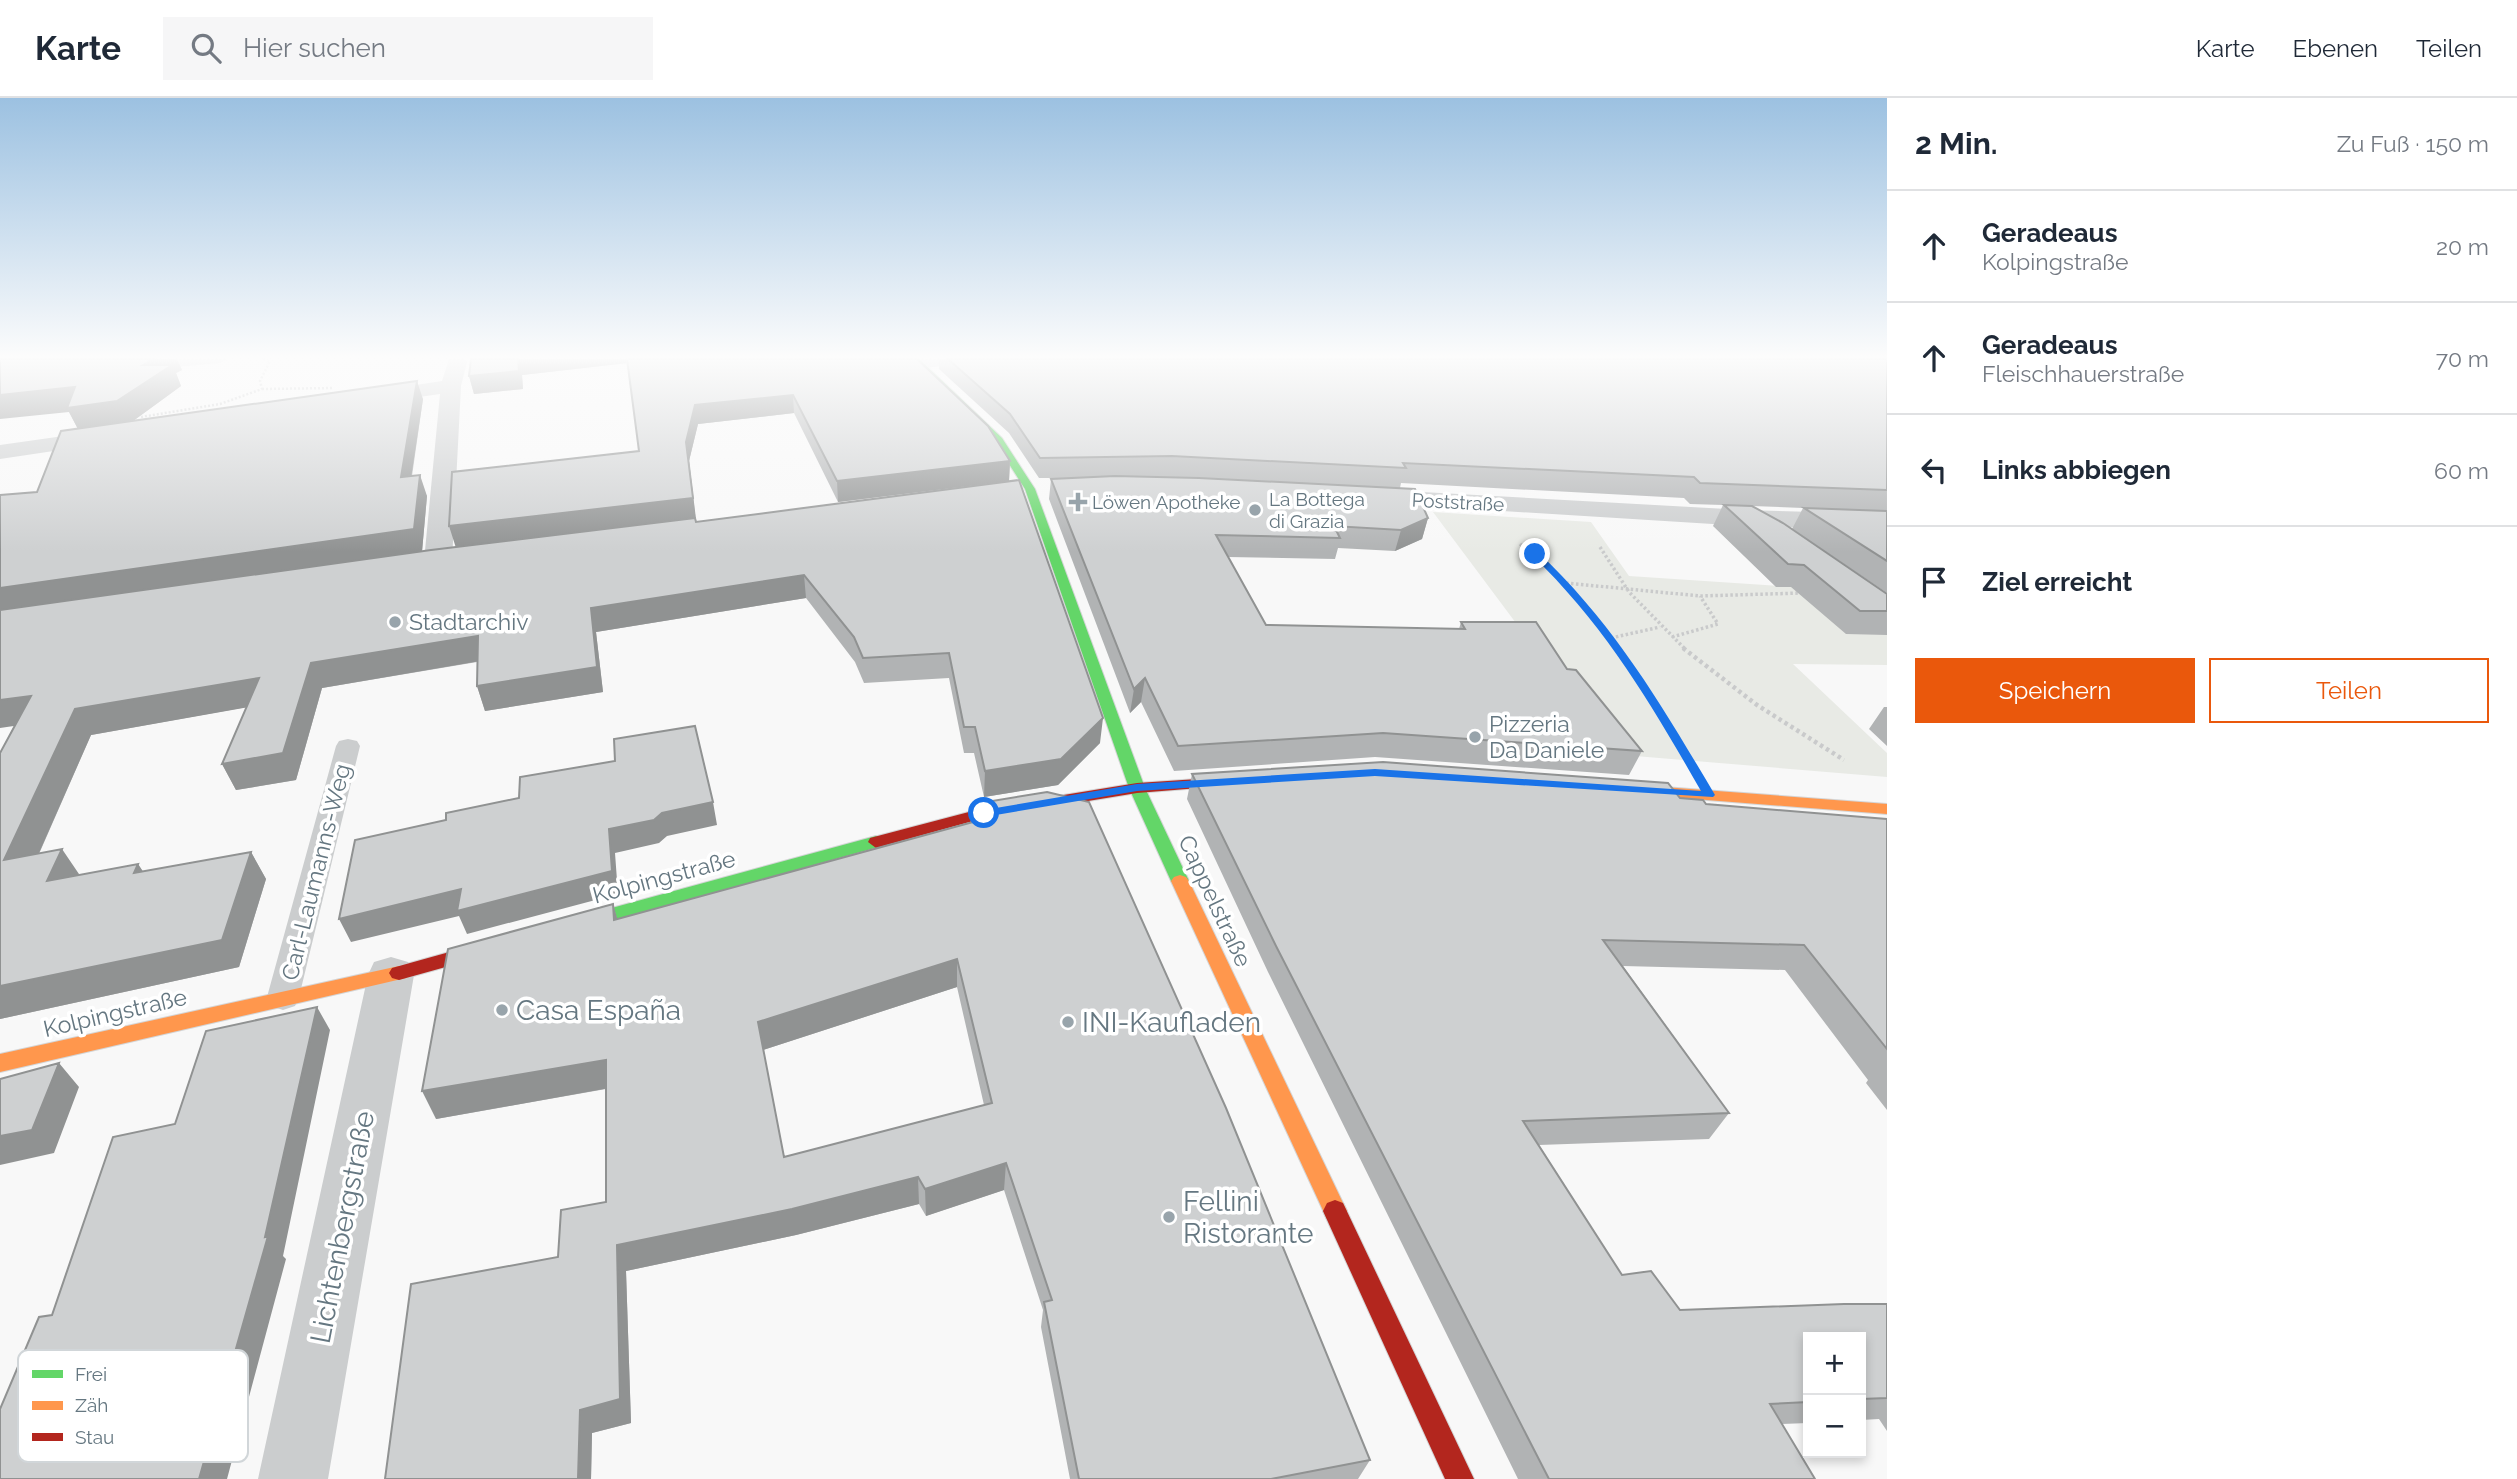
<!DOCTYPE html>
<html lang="de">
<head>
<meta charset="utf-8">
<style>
	:root { --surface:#fff; --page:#f6f6f7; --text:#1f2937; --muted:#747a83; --line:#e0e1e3; --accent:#ea580c }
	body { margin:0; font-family:Raleway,sans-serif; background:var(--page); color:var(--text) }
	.controls { position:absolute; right:21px; bottom:21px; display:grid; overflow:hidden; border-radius:0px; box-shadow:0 4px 10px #0003 }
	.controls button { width:63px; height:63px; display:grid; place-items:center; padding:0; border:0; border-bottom:2px solid var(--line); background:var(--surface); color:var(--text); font:35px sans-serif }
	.stop { position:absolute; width:21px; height:21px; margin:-16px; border:5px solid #1a73e8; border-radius:50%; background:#fff }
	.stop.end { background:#1a73e8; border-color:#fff; box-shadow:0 2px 7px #0008 }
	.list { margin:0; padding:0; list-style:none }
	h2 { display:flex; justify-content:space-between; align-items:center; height:91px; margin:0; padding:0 28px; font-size:30px }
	h2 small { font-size:23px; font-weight:400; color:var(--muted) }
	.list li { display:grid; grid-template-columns:46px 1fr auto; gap:21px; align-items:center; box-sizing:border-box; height:112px; padding:0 28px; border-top:2px solid var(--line) }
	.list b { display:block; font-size:26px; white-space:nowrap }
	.list p { margin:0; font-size:23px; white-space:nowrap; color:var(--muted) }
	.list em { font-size:23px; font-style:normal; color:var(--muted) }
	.actions { display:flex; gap:14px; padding:21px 28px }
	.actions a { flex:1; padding:16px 0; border:2px solid var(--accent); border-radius:0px; text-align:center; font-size:24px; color:var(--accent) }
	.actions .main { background:var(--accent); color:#fff }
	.icon { flex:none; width:38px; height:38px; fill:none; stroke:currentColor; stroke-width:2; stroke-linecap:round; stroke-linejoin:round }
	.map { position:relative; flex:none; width:1887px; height:1381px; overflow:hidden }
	header { display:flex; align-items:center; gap:42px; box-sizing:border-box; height:98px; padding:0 35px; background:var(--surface); border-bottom:2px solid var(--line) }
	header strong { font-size:33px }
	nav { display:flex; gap:38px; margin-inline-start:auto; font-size:24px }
	.search { width:490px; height:63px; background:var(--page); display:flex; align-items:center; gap:18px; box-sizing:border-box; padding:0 24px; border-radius:0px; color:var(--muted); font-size:26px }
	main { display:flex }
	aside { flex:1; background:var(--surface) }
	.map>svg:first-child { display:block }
	.green { fill:#e8eae5 }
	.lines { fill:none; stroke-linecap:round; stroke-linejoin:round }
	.fast-casing { stroke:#d4d5d6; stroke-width:2 }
	.slow-casing { stroke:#d4d5d6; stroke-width:2 }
	.jam-casing { stroke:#d4d5d6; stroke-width:2 }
	.path-far2 { stroke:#c9cacb; stroke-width:2.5; stroke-dasharray:2 2; stroke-linecap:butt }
	.path-far1 { stroke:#c9cacb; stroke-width:3.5; stroke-dasharray:2.5 2.5; stroke-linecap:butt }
	.path { stroke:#c9cacb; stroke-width:4.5; stroke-dasharray:3.5 3.5; stroke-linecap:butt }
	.lane { fill:#cbcdce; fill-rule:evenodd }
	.street { fill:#cbcdce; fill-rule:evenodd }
	.fast { fill:#63d668; fill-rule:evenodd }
	.slow { fill:#ff974d; fill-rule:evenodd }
	.jam { fill:#b3261e; fill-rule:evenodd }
	.wall { fill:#b1b3b4; fill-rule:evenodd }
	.shaded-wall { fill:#909292 }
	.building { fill:#ced0d1; stroke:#909292; stroke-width:2; fill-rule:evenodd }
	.route { fill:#1a73e8 }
	.poi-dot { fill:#98a4ab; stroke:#fff; stroke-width:2.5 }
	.labels { text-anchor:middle; stroke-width:7; stroke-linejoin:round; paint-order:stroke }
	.far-poi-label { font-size:19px; fill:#657781; stroke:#fff; text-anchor:start }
	.far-street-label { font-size:19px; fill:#657781; stroke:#fff }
	.poi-label { font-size:23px; fill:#657781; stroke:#fff; text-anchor:start }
	.street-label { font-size:23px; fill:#657781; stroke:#fff }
	.near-poi-label { font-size:28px; fill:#657781; stroke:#fff; text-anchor:start }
	.near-street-label { font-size:28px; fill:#657781; stroke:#fff }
	.key { fill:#fff; stroke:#d1d6d9; stroke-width:2 }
	.key-label { font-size:19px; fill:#657781 }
</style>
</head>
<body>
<header>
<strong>Karte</strong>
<div class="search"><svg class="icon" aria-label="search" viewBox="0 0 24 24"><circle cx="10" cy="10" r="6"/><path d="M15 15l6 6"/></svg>Hier suchen</div>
<nav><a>Karte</a><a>Ebenen</a><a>Teilen</a></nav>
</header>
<main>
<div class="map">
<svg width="1887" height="1381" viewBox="0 0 1887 1381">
	<rect width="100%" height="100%" fill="#f8f8f8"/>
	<path class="green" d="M1433,414L1591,424L1629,478L1826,491L1887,536V567L1793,566L1887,655V679L1623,657L1563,588Z"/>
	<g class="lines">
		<defs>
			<path id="fast" d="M910,261H919L1002,340L1035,391L1145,690L1189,783L1186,787H1174L1171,783L1129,690L1025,391L995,344Z
				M876,738L882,740L884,744L882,748L564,837L558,835L555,830L558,825L564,823Z"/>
			<path id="slow" d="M1624,686L1887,706V716L1618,695L1616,691Z
				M1180,777L1186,779L1189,783L1343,1105L1347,1113L1343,1121L1335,1124L1327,1121L1171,783L1174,779Z
				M399,868L406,870L409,875L406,880L0,974V956Z"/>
			<path id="jam" d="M1243,678L1249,680L1251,683L1249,686L1137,695L984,720L876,750L868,744L870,740L984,710L1137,685Z
				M496,841L503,843L505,848L503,853L399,882L392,880L389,875L392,870Z
				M1335,1102L1343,1105L1474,1381H1445L1323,1113L1327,1105Z"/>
		</defs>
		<use href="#fast" class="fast-casing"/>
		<use href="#slow" class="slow-casing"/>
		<use href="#jam" class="jam-casing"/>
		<path class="path-far2" d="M262,291L334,290
			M141,319L220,306L262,291L260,283L270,263L262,261"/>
		<path class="path-far1" d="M1520,446L1568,487L1620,551
			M1600,449L1629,494L1685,551
			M1566,485L1700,498L1802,495
			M1672,539L1718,526L1700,498
			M1611,540L1660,529"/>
		<path class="path" d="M1619,550L1686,654
			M1683,550L1757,607L1844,662"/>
		<path class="lane" d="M175,261H227L220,265L142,272L135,268L142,264Z
			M348,641L357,643L360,648L299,899L295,908L283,912L271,908L267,899L336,648L339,643Z"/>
		<path class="street" d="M449,261H465L467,264L461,288L452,463L448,469L438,472L428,469L424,463L440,296L370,306L363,304L359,300L363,296L370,294L442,283Z
			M909,261H955C947,270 922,271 910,268L907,264Z
			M106,332L114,334L117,339L114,344L0,361V347Z
			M1368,391L1745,412L1887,416V432L1745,428L1359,404L1355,399L1359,394Z
			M391,859L408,864L414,877L328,1381H258L368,877L374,864Z"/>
		<use href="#fast" class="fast"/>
		<use href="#slow" class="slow"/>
		<use href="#jam" class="jam"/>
	</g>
	<path class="wall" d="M0,261H177L182,272L176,275L181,288L133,323L423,301L412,378L427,398L422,453L455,449L639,353L627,265L522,277L523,291L474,296L469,278L471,261H917L1010,363L1009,383L838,404L794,315L698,326L689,363L696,424L1019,382L1100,645L1058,687L984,699L974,655H964L949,580L864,585L855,564L806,500L596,534L603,594L485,613L477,588V564L322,590L296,682L236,692L222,666L247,609L91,637L39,756L80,777L138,766L143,774L251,754L266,781L239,869L0,921V655L14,628L37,394L78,331L69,314Z
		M939,261H1887V495L1792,431L1803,410L1752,408L1887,496V537L1846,536L1791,489H1776L1713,428L1723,407L1690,406L1684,400L1401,385L1400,390L1428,420L1422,441L1395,453L1338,450L1335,461L1228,459L1266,527L1459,531L1461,524L1567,571L1642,653L1629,677L1375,659L1174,673L1141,604L1130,615L1049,401L1051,381L1073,380H1039L1009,335L939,271Z
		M1884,609H1887V648L1869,631Z
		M1192,676L1680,700L1706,706L1887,721V1012L1866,985L1868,982L1785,872L1623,868L1729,1015L1709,1041L1539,1047L1622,1177L1680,1212L1887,1206V1333L1879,1321L1861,1322V1239H1808V1325L1782,1326L1815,1381H1518L1268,874L1187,701Z
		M992,703L1370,1362L1358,1381H1070L1041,1229L1043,1212L1004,1092L926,1118L919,1106L796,1137L626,1173L631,1325L592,1335L591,1381H385L558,1159L606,1104V991L436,1021L613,806L617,821L991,719ZM957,889L984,1007L784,1059L763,952Z"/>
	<path class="shaded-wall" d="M153,261H177L182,272L176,275L181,288L129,326L79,333L69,314L0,321V297L143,267Z
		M518,261H628V265L522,277L523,291L474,296L469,278Z
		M417,283L423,301L408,400L401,379Z
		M793,297L794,315L698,326L689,363L696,421L456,450L449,428L686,344L695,307Z
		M1010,363L1009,383L838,404L837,383Z
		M420,377L427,398L422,454L0,516V490Z
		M1428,420L1422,441L1395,453L1401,432Z
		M804,477L806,500L596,534L603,594L485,613L477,588L591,510Z
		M478,538L486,562L322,590L296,682L236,692L222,666L311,565Z
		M259,580L272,605L91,637L24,789L4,762L75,611Z
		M1145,580L1141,604L1130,615L1134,591Z
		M31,598L48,623L0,630V602Z
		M1103,620L1100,645L1058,687L984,699L985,673Z
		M713,704L717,727L667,738L659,745L615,755L618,796L467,836L459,818L351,844L339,821L609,731L662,715Z
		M62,751L81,779L47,783Z
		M251,754L266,781L239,869L0,921V888Z
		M138,766L156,793L134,775Z
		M613,806L621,833L614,822Z
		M957,861V889L763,952L758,924Z
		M317,909L330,932L283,1158L286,1161L227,1381H199L265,1139Z
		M606,962L615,989L436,1021L422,993Z
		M59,965L79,989L54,1055L0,1067V1038Z
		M1006,1065L1004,1092L926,1118L925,1091Z
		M918,1079L919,1106L796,1137L626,1173L631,1325L592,1335L591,1381H578L580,1312L617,1147Z"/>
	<path class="building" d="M0,261H153L143,267H172L117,303L67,310L75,289L0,297Z
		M471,261H518L519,273L469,278Z
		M627,261H917L988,328L1010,363L837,383L793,297L695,307L686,344L693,400L449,428L452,374L639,353Z
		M948,261H1887V392L1700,385L1694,379L1403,365L1406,370L1172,358L1040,360L1010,316Z
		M417,283L401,379L420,377L414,431L0,490V397L37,394L61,333Z
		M1115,378L1199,380L1415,391L1428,420L1401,432L1334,428L1340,440L1216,437L1266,527L1465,531L1461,524H1536L1567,571L1576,572L1642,653L1383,635L1178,648L1145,580L1134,591L1051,381Z
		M1019,382L1103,620L1061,661L985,673L975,629H964L949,555L863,560L854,539L804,477L591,510L597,569L477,588L478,538L311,565L283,655L222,666L259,580L75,611L4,762L62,751L47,783L138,766L134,775L251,754L222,842L0,888V655L31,598L0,602V512L431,452L695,420L696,424Z
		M1724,407L1752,408L1783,425L1887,496V513H1860L1804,467L1788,466Z
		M1804,410L1887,413V463Z
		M695,628L713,704L662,715L654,722L609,731L612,773L457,813L461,791L339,821L355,742L446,722V715L519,700L520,679L615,663L614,641Z
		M1383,664L1668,685L1680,700L1703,702L1706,706L1887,721V951L1804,847L1603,842L1729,1015L1523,1023L1622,1177L1651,1173L1680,1212L1844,1206H1887V1300L1861,1301V1239H1808V1304L1770,1306L1815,1381H1549L1276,848L1192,676Z
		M1047,694L1089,704L1226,1010L1370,1362L1271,1381H1079L1044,1204L1052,1202L1006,1065L925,1091L918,1079L792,1111L617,1147L620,1301L580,1312L578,1381H385L411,1186L558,1159L561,1112L606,1104V962L422,993L448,851L613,806L614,822L995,718L992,703ZM957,861L992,1005L784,1059L758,924Z
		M317,909L265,1139L268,1138L199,1381H0V1311L39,1219L52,1217L113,1039L175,1026L206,933Z
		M59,965L32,1032L0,1038V981Z"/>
	<linearGradient id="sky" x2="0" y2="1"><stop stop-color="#9cc1e1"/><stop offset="0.57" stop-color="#fcfcfc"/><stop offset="1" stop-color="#fcfcfc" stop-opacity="0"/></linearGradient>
	<rect width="1887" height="454" fill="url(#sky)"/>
	<path class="route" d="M1532,454H1538C1615,527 1661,606 1715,697L1713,699L1375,678L1137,693L984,719L979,715L984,712L1137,686L1375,671L1701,693C1650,604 1606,529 1532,457Z"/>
	<g class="poi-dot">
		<path d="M1074.5 393.5h7v7h7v7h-7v7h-7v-7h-7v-7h7z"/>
		<circle cx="1255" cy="412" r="7"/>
		<circle cx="395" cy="524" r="7"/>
		<circle cx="1475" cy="639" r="7"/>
		<circle cx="502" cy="912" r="7"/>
		<circle cx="1068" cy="924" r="7"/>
		<circle cx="1169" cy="1119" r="7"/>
	</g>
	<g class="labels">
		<g class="far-poi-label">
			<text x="1269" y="408">La Bottega<tspan x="1269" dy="22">di Grazia</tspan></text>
			<text x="1092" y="411">Löwen Apotheke</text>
		</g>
		<g class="far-street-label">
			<text transform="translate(1458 404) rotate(3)" y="7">Poststraße</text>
		</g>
		<g class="poi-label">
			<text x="409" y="532">Stadtarchiv</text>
			<text x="1489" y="634">Pizzeria<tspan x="1489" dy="26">Da Daniele</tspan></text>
		</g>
		<g class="street-label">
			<text transform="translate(316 774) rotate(-76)" y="8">Carl-Laumanns-Weg</text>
			<text transform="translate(664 779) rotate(-15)" y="8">Kolpingstraße</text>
			<text transform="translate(1215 803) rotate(65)" y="8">Cappelstraße</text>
			<text transform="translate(115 915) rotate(-13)" y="8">Kolpingstraße</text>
		</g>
		<g class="near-poi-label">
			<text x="516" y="922">Casa España</text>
			<text x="1082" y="934">INI-Kaufladen</text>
			<text x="1183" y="1113">Fellini<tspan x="1183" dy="32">Ristorante</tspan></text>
		</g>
		<g class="near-street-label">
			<text transform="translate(342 1129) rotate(-79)" y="10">Lichtenbergstraße</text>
		</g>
	</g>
	<rect x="18" y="1252" width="230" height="112" rx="10" class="key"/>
	<rect x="32" y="1272" width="31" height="8" fill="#63d668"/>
	<rect x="32" y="1303" width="31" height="9" fill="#ff974d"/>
	<rect x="32" y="1335" width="31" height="8" fill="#b3261e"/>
	<g class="key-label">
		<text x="75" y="1283">Frei</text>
		<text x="75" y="1314">Zäh</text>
		<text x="75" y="1346">Stau</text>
	</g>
</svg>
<div class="controls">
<button>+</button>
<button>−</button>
</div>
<div class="stop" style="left:984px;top:715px"></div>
<div class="stop end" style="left:1535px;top:456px"></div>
</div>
<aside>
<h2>2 Min.<small>Zu Fuß · 150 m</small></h2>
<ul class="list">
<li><svg class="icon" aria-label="ahead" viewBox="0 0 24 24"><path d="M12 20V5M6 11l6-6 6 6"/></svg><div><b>Geradeaus</b><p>Kolpingstraße</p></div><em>20 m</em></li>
<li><svg class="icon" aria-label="ahead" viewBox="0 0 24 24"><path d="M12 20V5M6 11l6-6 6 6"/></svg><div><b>Geradeaus</b><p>Fleischhauerstraße</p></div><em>70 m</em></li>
<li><svg class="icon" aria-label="left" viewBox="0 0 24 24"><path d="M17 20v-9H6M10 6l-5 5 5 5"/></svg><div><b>Links abbiegen</b></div><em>60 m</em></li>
<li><svg class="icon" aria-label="arrive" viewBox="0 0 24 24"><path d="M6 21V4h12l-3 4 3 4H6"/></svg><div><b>Ziel erreicht</b></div></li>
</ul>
<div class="actions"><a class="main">Speichern</a><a>Teilen</a></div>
</aside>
</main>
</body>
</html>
